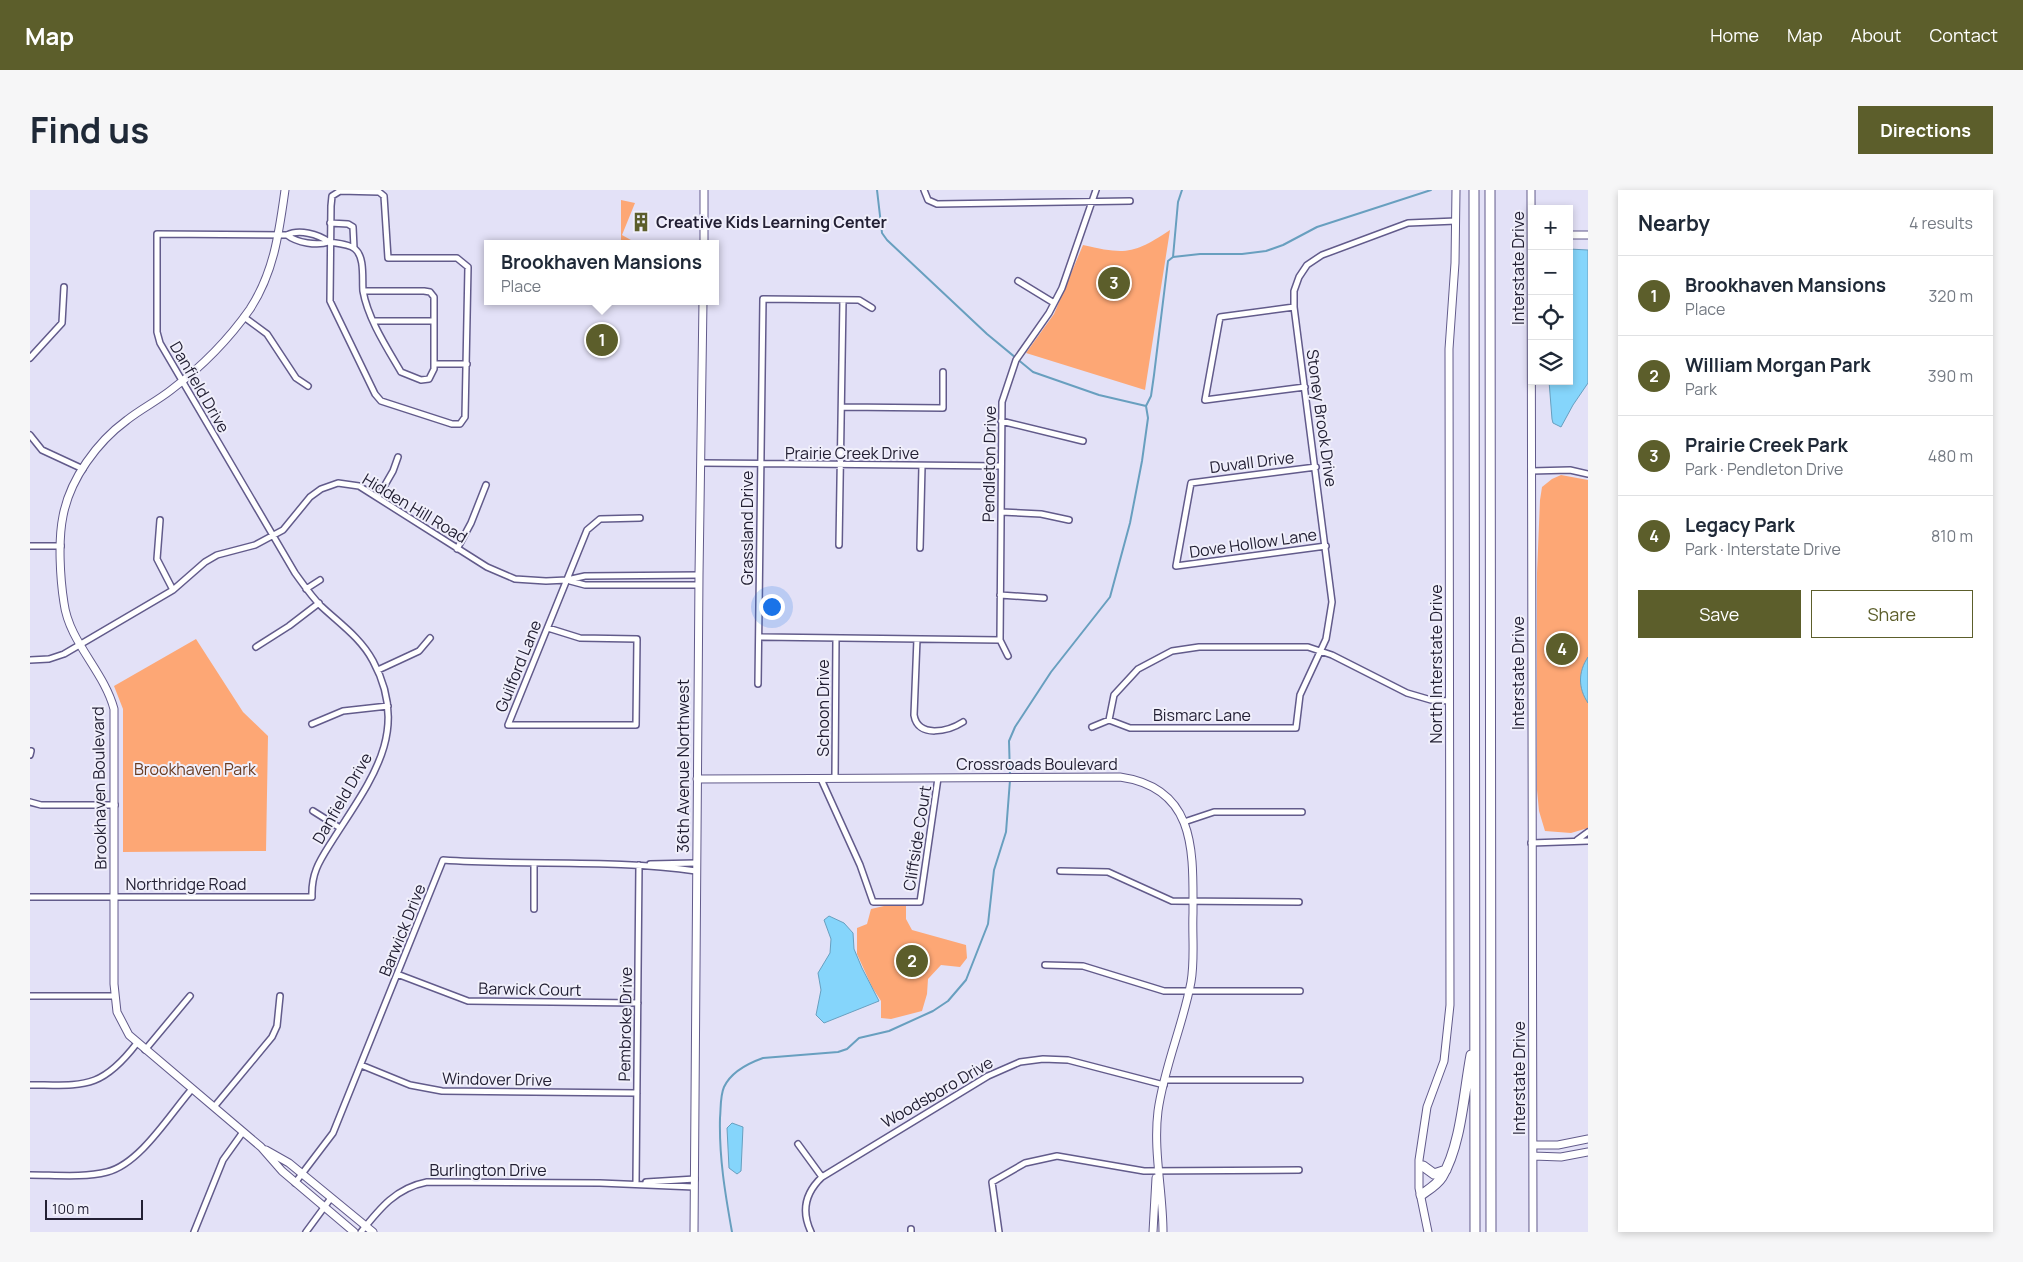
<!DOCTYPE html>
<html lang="en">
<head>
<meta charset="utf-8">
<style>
	:root { --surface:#fff; --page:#f6f6f7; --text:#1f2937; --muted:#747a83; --line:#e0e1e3; --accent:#5c5e2b }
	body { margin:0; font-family:Manrope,sans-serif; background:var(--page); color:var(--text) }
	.controls { position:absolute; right:15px; top:15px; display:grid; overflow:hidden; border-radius:0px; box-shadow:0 2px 8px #0003 }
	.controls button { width:45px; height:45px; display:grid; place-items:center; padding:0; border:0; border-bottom:1px solid var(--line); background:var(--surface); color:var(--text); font:25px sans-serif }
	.scale { position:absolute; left:15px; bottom:12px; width:98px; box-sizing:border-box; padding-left:5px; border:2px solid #232034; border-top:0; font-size:14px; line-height:18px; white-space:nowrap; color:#232034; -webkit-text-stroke:4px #f0effb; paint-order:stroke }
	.you { position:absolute; left:741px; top:416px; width:18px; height:18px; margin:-12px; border:4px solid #fff; border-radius:50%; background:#1a73e8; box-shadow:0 0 0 8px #1a73e833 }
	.badge { display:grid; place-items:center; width:32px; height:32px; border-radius:50%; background:var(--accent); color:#fff; font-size:16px; font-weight:700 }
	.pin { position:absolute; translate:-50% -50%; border:2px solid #fff; box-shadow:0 1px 5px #0006 }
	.popup { position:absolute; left:454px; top:50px; width:235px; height:65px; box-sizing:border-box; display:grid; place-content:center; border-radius:0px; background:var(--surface); filter:drop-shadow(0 1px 4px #0005); font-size:16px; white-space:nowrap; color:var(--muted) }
	.popup b { font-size:19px; color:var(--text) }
	.popup::after { content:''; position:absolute; left:50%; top:100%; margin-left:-10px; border:10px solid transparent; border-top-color:var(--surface) }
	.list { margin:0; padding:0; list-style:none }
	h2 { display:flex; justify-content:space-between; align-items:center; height:65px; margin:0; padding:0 20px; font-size:21px }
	h2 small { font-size:16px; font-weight:400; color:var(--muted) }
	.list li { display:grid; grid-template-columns:32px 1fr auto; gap:15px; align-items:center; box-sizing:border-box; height:80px; padding:0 20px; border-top:1px solid var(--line) }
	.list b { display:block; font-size:19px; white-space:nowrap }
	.list p { margin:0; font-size:16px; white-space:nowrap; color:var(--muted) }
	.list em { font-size:16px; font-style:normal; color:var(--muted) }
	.actions { display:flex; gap:10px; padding:15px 20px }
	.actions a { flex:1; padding:11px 0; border:1px solid var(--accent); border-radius:0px; text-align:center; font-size:18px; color:var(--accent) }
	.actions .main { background:var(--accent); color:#fff }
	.icon { flex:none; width:28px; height:28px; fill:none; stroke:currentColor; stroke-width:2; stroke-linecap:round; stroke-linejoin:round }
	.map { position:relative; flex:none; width:1558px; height:1042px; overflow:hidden; border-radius:0px }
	header { display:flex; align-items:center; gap:30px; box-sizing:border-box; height:70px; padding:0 25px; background:var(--accent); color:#fff }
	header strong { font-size:24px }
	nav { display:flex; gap:28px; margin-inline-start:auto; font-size:18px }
	.intro { display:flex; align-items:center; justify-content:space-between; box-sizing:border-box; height:120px; padding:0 30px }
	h1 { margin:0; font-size:35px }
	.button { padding:12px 22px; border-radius:0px; background:var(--accent); color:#fff; font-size:18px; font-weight:700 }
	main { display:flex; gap:30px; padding:0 30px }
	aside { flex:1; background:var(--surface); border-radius:0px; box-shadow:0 2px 8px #0003 }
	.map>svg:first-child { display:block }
	.green { fill:#fda775 }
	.water { fill:#85d5fb; stroke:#689fbf }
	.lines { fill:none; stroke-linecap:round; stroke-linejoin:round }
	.stream { stroke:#689fbf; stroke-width:2 }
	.street-casing { stroke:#625b8b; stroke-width:8 }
	.secondary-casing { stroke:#625b8b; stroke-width:9 }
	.highway-casing { stroke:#625b8b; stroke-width:11 }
	.street { stroke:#fff; stroke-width:5 }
	.secondary { stroke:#fff; stroke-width:7 }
	.highway { stroke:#fff; stroke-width:9 }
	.labels { text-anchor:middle; stroke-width:4; stroke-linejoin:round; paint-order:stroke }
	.poi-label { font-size:16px; font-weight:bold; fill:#232034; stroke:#f0effb; text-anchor:start }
	.street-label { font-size:16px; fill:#232034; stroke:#f0effb }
	.park-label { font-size:16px; fill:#693c22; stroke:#f0effb }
</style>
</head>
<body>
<header>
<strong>Map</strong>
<nav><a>Home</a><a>Map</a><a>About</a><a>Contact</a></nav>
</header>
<div class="intro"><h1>Find us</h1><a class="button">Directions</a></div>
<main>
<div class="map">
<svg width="1558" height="1042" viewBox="0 0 1558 1042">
	<rect width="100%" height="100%" fill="#e3e1f7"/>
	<path class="green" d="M591,10L605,13L592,45L608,54H591Z
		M1140,40L1115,200L996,163L1024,124L1053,55C1096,65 1104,64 1140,40Z
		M1531,285L1558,290V638L1541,643L1515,641L1509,621L1507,600V383L1510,310L1512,297L1522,289Z
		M166,449L213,522L238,546L236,661L93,662V519L84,496Z
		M854,716H876V729L882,740L936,755L937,768L930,777L911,775L898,789L897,804L892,821L861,829L851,828V811L842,797L827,764V738L837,734L841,719Z"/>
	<path class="water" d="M1539,59L1558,60V193L1543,215L1531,237L1523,233L1522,229L1519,191H1539Z
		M1558,467V513C1548,498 1548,482 1558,467Z
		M799,726L814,733L823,743L824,759L832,778L849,811L794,833L786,825L791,800L788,783L800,763L801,749L794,730Z
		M702,933L713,937L711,981L707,984L699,978L697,938Z"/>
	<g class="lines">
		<path class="stream" d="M847,0L852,43L857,50L957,144L1003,182L1069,205L1116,216
			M1143,67L1148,12L1152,0
			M980,586L979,551L985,537L1021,482L1080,407L1100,333L1112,271L1118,228L1116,216L1121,206L1124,185L1138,71L1143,67L1170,64H1212L1236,61L1253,55L1287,37L1401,0
			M702,1042C695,1003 689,967 690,928C691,918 690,906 694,897C701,882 719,873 733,868L808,862L817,859L829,848L859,841L903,821L918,811L936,790L958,734L964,680L976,642L980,590"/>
		<defs>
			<path id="street" d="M894,0L898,10L907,14L1100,11
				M310,1L349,2L354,6L358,68H427L438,77L435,227L430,234H422L351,211L345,204L300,111L301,16L302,6Z
				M300,33L318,34L323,37L324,58
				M299,52C306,53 320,54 325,59C335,67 332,89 333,101C338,129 357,158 371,182L391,190L399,189L404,179V107L400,102L394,101H333
				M988,91L1024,113
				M1264,117L1190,127L1175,210L1275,197
				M214,127L237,144L266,188L278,196
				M344,131H404
				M0,168L32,133L34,97
				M404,174H437
				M812,217L913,218V182
				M971,231L1053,251
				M0,245L12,260L53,279
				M672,273L971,276
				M1286,277L1161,293L1146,376L1296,356
				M1501,281L1540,280L1558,284
				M348,307L363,281L368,267
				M971,322L1011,324L1039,330
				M130,330L127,369L143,400
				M809,355L813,110
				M0,356H31
				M890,358L892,276
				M427,359L441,333L456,295
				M540,391L555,395H669
				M276,399L290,390
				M970,405L1014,408
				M518,438L550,448L607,449L606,535H478L557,340L570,329L610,328
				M729,447L970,450
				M887,449L884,525C888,549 919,541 933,532
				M226,457L259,436L289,413
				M978,466L970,450L972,212L986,170L1019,123L1032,98L1066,0
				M0,470L19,469L34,464L143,400L175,372L187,365L225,355L253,340L280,307L291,299L308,293L329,296L457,377L485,389L516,391L537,390L555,386L669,385
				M348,480L389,461L400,448
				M728,494L733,109L829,110L842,118
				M1079,530L1100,538H1266L1270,505L1296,449L1302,412L1264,117V101L1269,87L1277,75L1292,65L1378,33L1426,31
				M1079,530L1084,505L1108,479L1142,461L1169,457H1278L1302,465L1377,503L1401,510L1420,511
				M282,534L313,521L358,516
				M1062,537L1079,530
				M0,565L1,561
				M805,588L806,448
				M791,589L830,675L843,712H890L908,588
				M0,612L11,615H85
				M283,621L310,638
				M1154,632L1184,622H1272
				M1547,650L1558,642
				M1501,653L1558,651
				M620,674L666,673
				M1030,681L1078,682L1142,711L1269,712
				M0,707H282C281,681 291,669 304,648C341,590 381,541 343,471C331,448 309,433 291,416C281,406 273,394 265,383L130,153L127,142V44L257,45C269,39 288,44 299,52C287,56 267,53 257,45
				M504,719V674
				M1015,775L1053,776L1134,801H1270
				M367,784L438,811L608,813
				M0,806H85
				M115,860L160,806
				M331,875L380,895L412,901L607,903
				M1135,890H1270
				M0,895C54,895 71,900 107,853
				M184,917L242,847L247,836L250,806
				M768,954L792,987
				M0,985C25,985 53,988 77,982C110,974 140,924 162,899
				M616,992L665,989
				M265,993L303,943L413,670C497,676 583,669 666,681
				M606,993L609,675
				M881,1039V1042
				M164,1042L193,970L213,942
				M276,1042L301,1008
				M331,1042C350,1018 366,998 397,992L570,993L664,997
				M781,1042C771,1021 775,1003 792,987L958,886L990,872L1013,869L1038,870L1134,895
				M969,1042L962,992L995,973L1027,966L1114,981L1269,980"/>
			<path id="secondary" d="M255,0C249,43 244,82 220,119C199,149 170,178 141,200C127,211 111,219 97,230C67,252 40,289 33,326C28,350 30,388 34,413C39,452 74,481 84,519V794L87,822L99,845L231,957L252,981L324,1042
				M1501,0L1503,1042
				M1539,45H1558
				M674,54V0
				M667,589L1090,587C1167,598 1163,662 1163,723C1162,746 1165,769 1161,792C1153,835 1134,877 1128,921C1123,961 1133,1002 1133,1042
				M1503,955H1528L1558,949
				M236,960L259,973L343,1042
				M1503,966L1531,967L1558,962
				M664,1042L669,385L673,111
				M1123,1042L1126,988
				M1398,1042L1389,998V970L1397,917L1414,871L1420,815L1419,159L1425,73L1426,0"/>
			<path id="highway" d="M1444,0L1445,1042
				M1460,0L1461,1042
				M1393,976L1404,984L1416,980
				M1391,1005C1398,1000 1407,995 1412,987C1431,956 1434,902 1441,865"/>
		</defs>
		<use href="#street" class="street-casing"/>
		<use href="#secondary" class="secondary-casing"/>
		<use href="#highway" class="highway-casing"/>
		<use href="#street" class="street"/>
		<use href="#secondary" class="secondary"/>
		<use href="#highway" class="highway"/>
	</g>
	<defs>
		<symbol id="building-bare" viewBox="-9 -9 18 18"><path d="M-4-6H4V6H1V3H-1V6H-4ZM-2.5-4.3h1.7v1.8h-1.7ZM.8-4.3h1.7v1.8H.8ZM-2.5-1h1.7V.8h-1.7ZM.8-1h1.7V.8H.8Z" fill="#5c5e2b" stroke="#f0effb" stroke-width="2.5" paint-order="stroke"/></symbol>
	</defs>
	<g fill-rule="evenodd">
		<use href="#building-bare" x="597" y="18" width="28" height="28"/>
	</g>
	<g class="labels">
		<g class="poi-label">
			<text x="626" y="38">Creative Kids Learning Center</text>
		</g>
		<g class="street-label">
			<text transform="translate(1488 78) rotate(-90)" y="6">Interstate Drive</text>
			<text transform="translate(170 197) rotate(60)" y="6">Danfield Drive</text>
			<text transform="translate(1292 228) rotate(82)" y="6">Stoney Brook Drive</text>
			<text x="822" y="269">Prairie Creek Drive</text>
			<text transform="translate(1222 272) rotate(-7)" y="6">Duvall Drive</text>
			<text transform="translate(959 274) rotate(-89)" y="6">Pendleton Drive</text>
			<text transform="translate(385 318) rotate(31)" y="6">Hidden Hill Road</text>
			<text transform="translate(717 338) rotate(-90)" y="6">Grassland Drive</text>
			<text transform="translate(1223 353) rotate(-8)" y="6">Dove Hollow Lane</text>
			<text transform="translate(1406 474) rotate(-90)" y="6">North Interstate Drive</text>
			<text transform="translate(488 476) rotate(-68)" y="6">Guilford Lane</text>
			<text transform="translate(1488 483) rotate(-90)" y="6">Interstate Drive</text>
			<text transform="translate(793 518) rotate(-90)" y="6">Schoon Drive</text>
			<text x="1172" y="531">Bismarc Lane</text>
			<text x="1007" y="580">Crossroads Boulevard</text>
			<text transform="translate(653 576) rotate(-90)" y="6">36th Avenue Northwest</text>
			<text transform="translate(69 598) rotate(-91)" y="6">Brookhaven Boulevard</text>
			<text transform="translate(312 608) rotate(-60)" y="6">Danfield Drive</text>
			<text transform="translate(887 648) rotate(-81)" y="6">Cliffside Court</text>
			<text x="156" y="700">Northridge Road</text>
			<text transform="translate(372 740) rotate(-68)" y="6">Barwick Drive</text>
			<text transform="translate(500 799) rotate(1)" y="6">Barwick Court</text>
			<text transform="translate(595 834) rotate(-89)" y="6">Pembroke Drive</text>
			<text transform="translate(1489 888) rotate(-90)" y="6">Interstate Drive</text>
			<text transform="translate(467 889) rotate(1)" y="6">Windover Drive</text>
			<text transform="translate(907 902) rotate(-30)" y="6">Woodsboro Drive</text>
			<text x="458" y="986">Burlington Drive</text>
		</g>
		<g class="park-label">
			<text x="165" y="585">Brookhaven Park</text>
		</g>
	</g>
</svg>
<div class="controls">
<button>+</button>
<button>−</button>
<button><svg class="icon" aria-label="locate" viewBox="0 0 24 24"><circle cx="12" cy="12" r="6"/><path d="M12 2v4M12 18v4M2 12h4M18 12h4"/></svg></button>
<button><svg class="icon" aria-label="layers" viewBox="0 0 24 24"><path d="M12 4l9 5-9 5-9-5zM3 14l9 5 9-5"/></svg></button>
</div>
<div class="scale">100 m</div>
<div class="you"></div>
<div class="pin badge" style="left:572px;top:150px">1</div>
<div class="popup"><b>Brookhaven Mansions</b>Place</div>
<div class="pin badge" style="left:882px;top:771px">2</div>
<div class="pin badge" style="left:1084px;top:93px">3</div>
<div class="pin badge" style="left:1532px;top:459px">4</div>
</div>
<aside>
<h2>Nearby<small>4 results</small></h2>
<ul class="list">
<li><span class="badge">1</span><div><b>Brookhaven Mansions</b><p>Place</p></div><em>320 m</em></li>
<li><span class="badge">2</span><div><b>William Morgan Park</b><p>Park</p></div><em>390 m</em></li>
<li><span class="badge">3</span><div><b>Prairie Creek Park</b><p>Park · Pendleton Drive</p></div><em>480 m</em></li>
<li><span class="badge">4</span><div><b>Legacy Park</b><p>Park · Interstate Drive</p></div><em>810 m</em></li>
</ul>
<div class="actions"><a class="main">Save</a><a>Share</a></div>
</aside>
</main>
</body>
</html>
